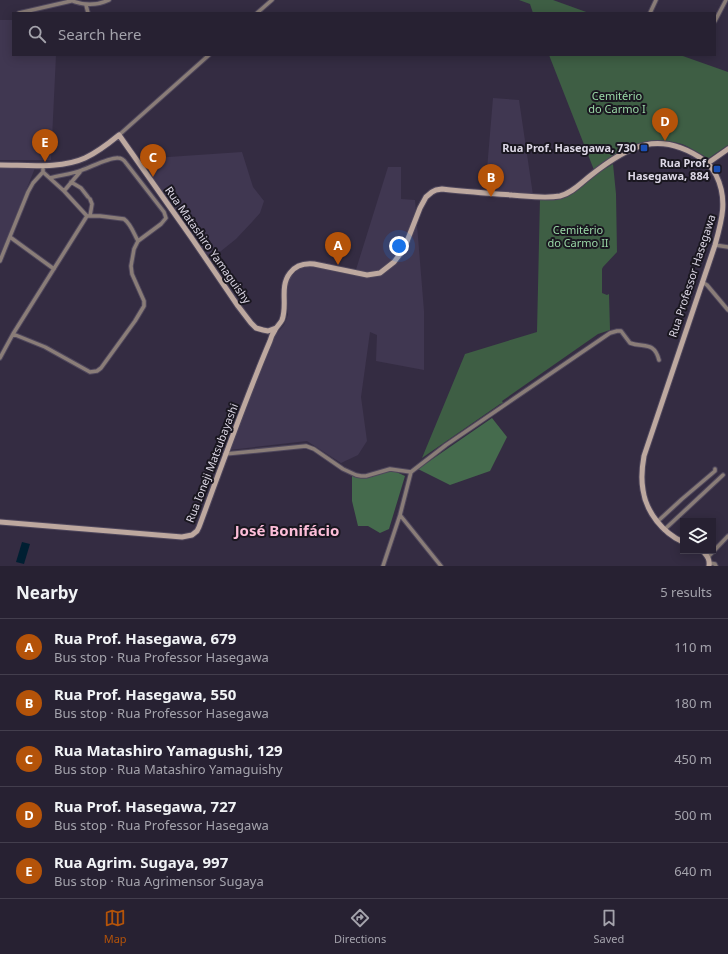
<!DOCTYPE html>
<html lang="en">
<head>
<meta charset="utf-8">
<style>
	:root { --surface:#272132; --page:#2f293a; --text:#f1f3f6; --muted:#a4a3ac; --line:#433e4d; --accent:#b45309 }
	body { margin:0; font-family:"Noto Sans",sans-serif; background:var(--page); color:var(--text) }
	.controls { position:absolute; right:12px; bottom:12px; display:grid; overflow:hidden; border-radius:0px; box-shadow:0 2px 10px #0003 }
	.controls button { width:36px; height:36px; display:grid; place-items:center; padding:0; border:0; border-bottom:1px solid var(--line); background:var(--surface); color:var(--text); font:20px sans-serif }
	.you { position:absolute; left:399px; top:246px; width:14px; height:14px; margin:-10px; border:3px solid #fff; border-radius:50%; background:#1a73e8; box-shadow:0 0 0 6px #1a73e833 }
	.badge { display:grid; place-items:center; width:26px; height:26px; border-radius:50%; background:var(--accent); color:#fff; font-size:13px; font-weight:700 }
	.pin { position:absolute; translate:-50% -33px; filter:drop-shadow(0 1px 2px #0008) }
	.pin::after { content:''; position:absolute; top:21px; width:14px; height:12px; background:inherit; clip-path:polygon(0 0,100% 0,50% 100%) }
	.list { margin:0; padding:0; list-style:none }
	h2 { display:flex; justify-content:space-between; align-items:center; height:52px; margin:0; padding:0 16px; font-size:17px }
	h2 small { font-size:13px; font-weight:400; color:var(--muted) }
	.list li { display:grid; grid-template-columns:26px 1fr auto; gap:12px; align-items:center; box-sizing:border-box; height:56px; padding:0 16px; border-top:1px solid var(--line) }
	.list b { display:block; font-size:15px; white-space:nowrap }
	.list p { margin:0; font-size:13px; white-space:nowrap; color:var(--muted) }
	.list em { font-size:13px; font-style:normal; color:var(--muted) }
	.icon { flex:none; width:22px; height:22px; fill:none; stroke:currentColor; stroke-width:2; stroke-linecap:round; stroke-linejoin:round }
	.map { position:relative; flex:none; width:728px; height:566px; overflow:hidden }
	.search { position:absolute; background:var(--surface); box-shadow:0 2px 10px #0003; left:12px; right:12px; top:12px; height:44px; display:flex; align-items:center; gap:10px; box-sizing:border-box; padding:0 14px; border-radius:0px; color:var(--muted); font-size:15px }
	.sheet { height:332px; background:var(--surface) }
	nav { display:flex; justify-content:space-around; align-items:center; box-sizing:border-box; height:56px; border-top:1px solid var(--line); background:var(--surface); font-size:11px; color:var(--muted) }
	nav a { display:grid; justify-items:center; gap:2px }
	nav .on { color:var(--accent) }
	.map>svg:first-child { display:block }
	.built { fill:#403751 }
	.green { fill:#3e5e44 }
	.forest { fill:#456b4d }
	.water { fill:#001f32 }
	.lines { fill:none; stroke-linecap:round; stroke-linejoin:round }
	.street-casing { stroke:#4f475c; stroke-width:5.5 }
	.secondary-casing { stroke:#4f475c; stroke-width:7 }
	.street { stroke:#8a7d78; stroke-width:3.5 }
	.secondary { stroke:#bda89f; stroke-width:5 }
	.transit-dot { fill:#1a4fb4; stroke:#1a1720; stroke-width:1.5 }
	.labels { text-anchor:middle; stroke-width:4; stroke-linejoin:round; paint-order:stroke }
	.park-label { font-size:11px; fill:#9ad8a6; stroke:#1a1720 }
	.poi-label { font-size:11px; font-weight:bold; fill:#dcd7e5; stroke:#1a1720; text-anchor:end }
	.street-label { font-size:11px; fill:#dcd7e5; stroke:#1a1720 }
	.district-label { font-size:15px; font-weight:bold; fill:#fcbdd8; stroke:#1a1720 }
</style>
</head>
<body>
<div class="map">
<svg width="728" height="566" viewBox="0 0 728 566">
	<rect width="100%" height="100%" fill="#342c42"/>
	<path class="built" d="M0,20H13V55H56L51,160H0Z
		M493,98L519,100L533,195L485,193Z
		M242,152L253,187L264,201L260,213L252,222L236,239L211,259L139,159Z
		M0,167L35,168L0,255Z
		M388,167H401V199L415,200L424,311V370L376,361L377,335L370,332L361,397L367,441L358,455L341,463L307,441L229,450L273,338L284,325L288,315L287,291L288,284L290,278L295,272L301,268L310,266L354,276Z"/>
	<path class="green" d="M519,0H553L589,13H533L530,4Z
		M549,55H680L728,72V145L709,158L706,157C698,153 690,147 682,144C663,138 639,141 622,151C612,156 603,163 594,170Z
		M613,164L616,194L617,252L603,267L602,269V293L607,295L609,294L610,330L598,334L502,401L503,403L500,404L422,458L465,354L537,332L540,198L565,196L601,171Z"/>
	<path class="forest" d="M492,418L507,437L490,471L450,485L418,469Z
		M392,470L405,476L389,529L380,533L368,526H358L352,501V476Z"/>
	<path class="water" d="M22,542L30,544L24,564L16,562Z"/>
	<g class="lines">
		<defs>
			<path id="street" d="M70,0C84,6 96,6 109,0
				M86,5L88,13
				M19,13L71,1
				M257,13L272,0
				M650,13L656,0
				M715,21L726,0
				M119,135L209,55
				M71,182L81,188L88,197
				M64,191L80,172
				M90,199L92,204L90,216
				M87,216H100L124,219C131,224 134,234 138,241
				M10,237L54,269
				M715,245L728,247
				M0,261L28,192L33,183L43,172
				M702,282L707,285L728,310
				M13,334L45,347L90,372L97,371L101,368L135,321L144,306V301L132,274L131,266L134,249L138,241L161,224L166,218L164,212L126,163C124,160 122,158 118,158C110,157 91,167 82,170C72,174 61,175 50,178
				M0,358L13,334L87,216L64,191L43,172V169
				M225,454L306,446L314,449L343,469L356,475L361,476H366L390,469L411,472
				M411,472L446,445L610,333L617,331H621L630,343C644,348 654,341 659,360
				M400,515L441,566
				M657,522L682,499L715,471V469
				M664,530L723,475
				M708,557L728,536
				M710,563L715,564L716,566
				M383,566L400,515L411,472"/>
			<path id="secondary" d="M708,163L728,149
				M0,165C27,165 61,169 85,158C98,152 108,144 119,135L191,237L238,306L251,323L256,328L263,330L268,331L276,328
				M0,522L182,537L192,535L197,531L199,527C222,465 244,402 270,341C271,337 273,333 275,330C277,326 280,324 282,320C288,305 279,287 290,273C296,265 304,263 314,264L367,275L380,273L394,262L404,249L420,208L426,197L432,192L436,190L442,189C465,192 489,193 512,195C528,196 544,199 560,196C572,193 581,183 590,176C629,145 660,129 705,161C710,164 713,170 716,175C728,199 722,220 715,245L644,456C642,467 641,479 643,490C646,512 663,533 683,542
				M703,551C707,556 710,559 709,566"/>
		</defs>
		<use href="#street" class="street-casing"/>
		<use href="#secondary" class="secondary-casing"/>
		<use href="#street" class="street"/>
		<use href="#secondary" class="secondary"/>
	</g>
	<g class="transit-dot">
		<rect x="640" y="144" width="8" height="8" rx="2"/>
		<rect x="713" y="165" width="8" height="8" rx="2"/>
	</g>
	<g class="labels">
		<g class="park-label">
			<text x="617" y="100">Cemitério<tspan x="617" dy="13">do Carmo I</tspan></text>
			<text x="578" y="234">Cemitério<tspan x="578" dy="13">do Carmo II</tspan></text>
		</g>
		<g class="poi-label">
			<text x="636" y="152">Rua Prof. Hasegawa, 730</text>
			<text x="709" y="167">Rua Prof.<tspan x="709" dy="13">Hasegawa, 884</tspan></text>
		</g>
		<g class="street-label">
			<text transform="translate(208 245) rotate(55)" y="4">Rua Matashiro Yamaguishy</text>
			<text transform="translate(692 276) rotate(-72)" y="4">Rua Professor Hasegawa</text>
			<text transform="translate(212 463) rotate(-69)" y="4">Rua Ioneji Matsubayashi</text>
		</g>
		<g class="district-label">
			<text x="287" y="536">José Bonifácio</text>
		</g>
	</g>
</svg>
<div class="controls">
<button><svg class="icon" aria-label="layers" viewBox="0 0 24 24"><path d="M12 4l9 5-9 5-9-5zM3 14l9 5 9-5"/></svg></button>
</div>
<div class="you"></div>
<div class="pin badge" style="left:338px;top:265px">A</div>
<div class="pin badge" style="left:491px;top:197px">B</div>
<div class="pin badge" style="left:153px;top:177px">C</div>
<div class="pin badge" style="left:665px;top:141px">D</div>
<div class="pin badge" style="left:45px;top:162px">E</div>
<div class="search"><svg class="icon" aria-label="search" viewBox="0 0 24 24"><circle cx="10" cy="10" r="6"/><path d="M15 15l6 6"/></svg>Search here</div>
</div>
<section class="sheet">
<h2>Nearby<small>5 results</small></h2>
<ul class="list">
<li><span class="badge">A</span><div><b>Rua Prof. Hasegawa, 679</b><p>Bus stop · Rua Professor Hasegawa</p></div><em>110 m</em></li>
<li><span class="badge">B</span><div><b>Rua Prof. Hasegawa, 550</b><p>Bus stop · Rua Professor Hasegawa</p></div><em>180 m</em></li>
<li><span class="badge">C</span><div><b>Rua Matashiro Yamagushi, 129</b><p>Bus stop · Rua Matashiro Yamaguishy</p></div><em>450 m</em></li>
<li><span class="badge">D</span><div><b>Rua Prof. Hasegawa, 727</b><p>Bus stop · Rua Professor Hasegawa</p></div><em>500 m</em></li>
<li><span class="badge">E</span><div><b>Rua Agrim. Sugaya, 997</b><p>Bus stop · Rua Agrimensor Sugaya</p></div><em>640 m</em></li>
</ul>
</section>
<nav>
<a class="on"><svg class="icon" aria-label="map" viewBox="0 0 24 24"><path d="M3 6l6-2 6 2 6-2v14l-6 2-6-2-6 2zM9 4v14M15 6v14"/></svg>Map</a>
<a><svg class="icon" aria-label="directions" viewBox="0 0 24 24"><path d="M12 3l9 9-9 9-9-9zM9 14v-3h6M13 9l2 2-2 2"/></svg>Directions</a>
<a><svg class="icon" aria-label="saved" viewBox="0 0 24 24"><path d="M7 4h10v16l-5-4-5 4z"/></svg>Saved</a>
</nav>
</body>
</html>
